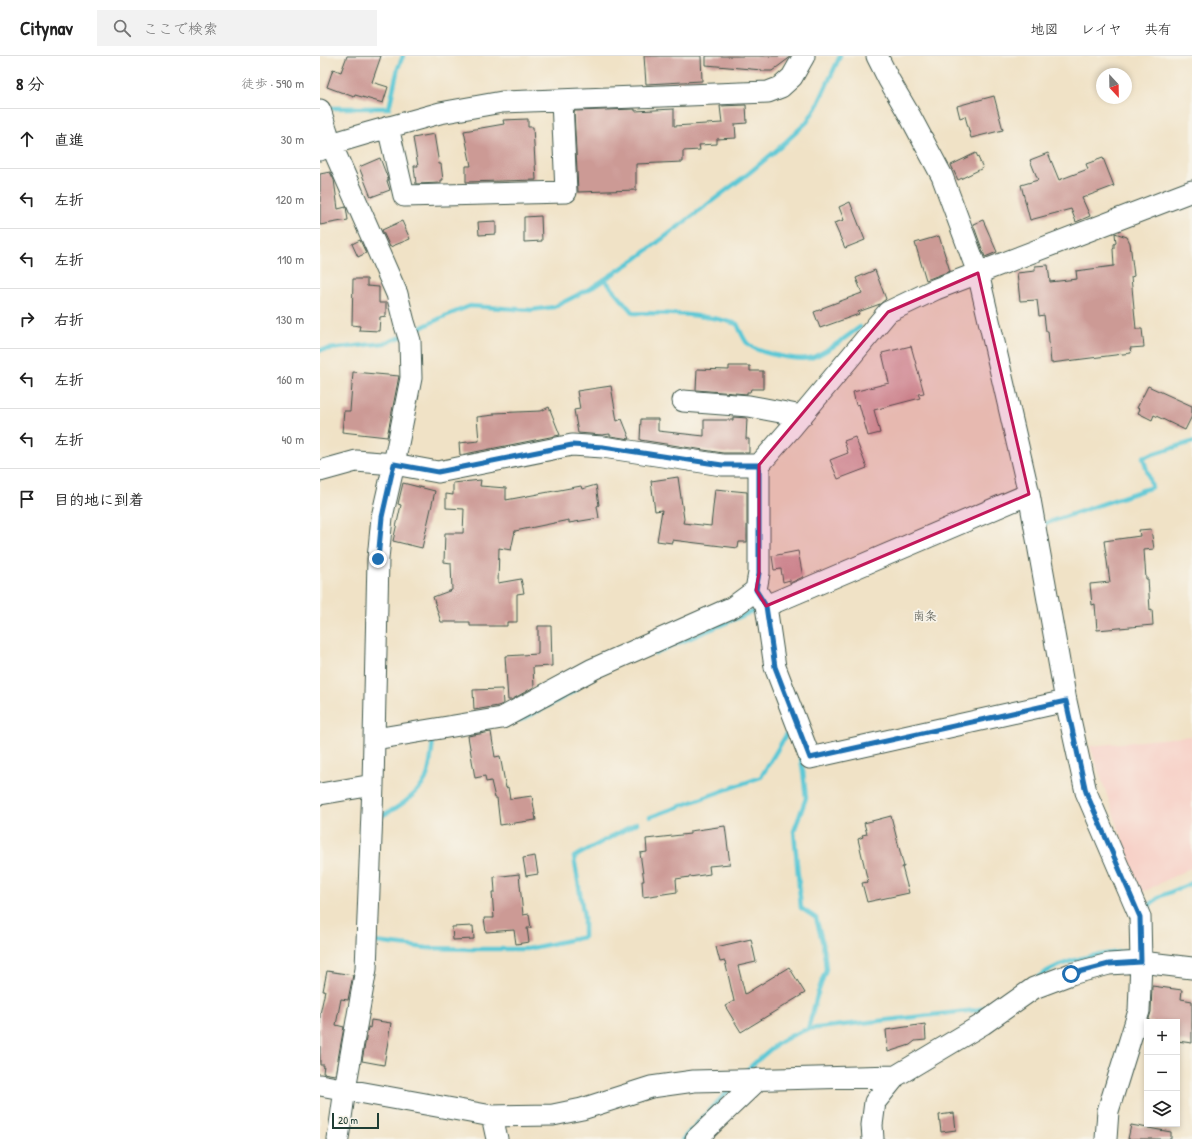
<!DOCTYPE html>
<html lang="ja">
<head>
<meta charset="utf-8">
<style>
	:root { --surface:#fff; --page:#f2f2f2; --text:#222; --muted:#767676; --line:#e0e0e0 }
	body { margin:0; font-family:"Patrick Hand","Klee One",sans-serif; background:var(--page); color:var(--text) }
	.controls { position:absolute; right:12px; bottom:12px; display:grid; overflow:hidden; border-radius:0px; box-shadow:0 2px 6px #0003 }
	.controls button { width:36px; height:36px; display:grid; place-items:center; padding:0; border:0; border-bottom:1px solid var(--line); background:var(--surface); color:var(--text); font:20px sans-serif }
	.compass { position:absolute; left:776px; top:12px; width:36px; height:36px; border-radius:50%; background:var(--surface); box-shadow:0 2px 6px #0003; rotate:158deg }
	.scale { position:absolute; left:12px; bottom:10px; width:47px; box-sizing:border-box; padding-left:4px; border:2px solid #1f3d34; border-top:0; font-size:11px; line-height:14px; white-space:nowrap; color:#1f3d34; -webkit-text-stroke:3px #f7f3e8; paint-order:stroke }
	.stop { position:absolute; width:12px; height:12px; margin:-9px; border:3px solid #1f6fb2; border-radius:50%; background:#fff }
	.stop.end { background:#1f6fb2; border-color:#fff; box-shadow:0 1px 4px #0008 }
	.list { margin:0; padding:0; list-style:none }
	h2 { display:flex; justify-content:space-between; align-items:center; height:52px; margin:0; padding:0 16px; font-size:17px }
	h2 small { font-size:13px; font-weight:400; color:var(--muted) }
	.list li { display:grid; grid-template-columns:26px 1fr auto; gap:12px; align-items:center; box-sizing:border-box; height:60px; padding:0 16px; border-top:1px solid var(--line) }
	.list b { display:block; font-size:15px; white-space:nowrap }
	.list em { font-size:13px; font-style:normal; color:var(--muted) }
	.icon { flex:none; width:22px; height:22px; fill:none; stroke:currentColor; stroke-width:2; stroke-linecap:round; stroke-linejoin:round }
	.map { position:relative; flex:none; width:872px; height:1083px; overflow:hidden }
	header { display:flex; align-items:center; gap:24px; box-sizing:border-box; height:56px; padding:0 20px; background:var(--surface); border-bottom:1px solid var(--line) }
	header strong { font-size:19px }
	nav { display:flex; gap:22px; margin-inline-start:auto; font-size:14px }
	.search { width:280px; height:36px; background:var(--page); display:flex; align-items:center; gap:10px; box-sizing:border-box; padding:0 14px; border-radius:0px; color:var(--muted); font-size:15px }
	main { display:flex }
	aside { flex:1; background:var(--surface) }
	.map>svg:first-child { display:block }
	.built { fill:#f7d1c8 }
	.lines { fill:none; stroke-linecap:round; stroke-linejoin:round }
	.stream { stroke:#5dc8d5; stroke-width:4.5 }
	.building { fill:#cc9a95 }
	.minor-casing { stroke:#3e564a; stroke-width:23 }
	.minor { stroke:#fff; stroke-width:21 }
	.route { stroke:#1f6fb2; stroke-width:5 }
	.marked { fill:#c2185b; fill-opacity:0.2; stroke:#c2185b; stroke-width:3; stroke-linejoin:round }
	.labels { text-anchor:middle; stroke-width:3.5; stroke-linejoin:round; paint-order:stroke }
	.neighbourhood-label { font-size:12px; fill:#5c5e56; stroke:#f7f3e8 }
</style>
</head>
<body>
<header>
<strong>Citynav</strong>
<div class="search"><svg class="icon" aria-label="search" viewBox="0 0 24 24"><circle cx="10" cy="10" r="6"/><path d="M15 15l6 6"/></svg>ここで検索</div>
<nav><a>地図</a><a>レイヤ</a><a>共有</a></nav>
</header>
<main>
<aside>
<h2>8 分<small>徒歩 · 590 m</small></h2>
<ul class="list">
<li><svg class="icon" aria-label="ahead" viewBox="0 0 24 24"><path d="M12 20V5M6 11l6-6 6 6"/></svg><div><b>直進</b></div><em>30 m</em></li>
<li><svg class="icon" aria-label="left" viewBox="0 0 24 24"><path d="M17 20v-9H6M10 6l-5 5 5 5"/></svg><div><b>左折</b></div><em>120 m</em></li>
<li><svg class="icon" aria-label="left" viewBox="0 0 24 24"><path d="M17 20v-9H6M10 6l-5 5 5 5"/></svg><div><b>左折</b></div><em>110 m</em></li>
<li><svg class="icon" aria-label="right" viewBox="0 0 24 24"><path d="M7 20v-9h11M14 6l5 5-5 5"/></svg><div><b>右折</b></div><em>130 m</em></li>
<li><svg class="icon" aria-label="left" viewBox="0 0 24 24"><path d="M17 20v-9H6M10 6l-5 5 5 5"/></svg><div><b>左折</b></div><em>160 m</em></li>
<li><svg class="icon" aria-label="left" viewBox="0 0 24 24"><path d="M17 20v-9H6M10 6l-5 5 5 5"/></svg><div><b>左折</b></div><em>40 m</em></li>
<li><svg class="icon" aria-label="arrive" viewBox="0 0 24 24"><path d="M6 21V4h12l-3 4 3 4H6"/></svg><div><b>目的地に到着</b></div></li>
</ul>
</aside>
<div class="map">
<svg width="872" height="1083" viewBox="0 0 872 1083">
	<rect width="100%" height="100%" fill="#f7f3e8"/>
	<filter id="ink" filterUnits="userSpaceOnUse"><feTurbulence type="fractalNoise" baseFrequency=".025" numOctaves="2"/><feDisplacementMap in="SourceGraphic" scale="8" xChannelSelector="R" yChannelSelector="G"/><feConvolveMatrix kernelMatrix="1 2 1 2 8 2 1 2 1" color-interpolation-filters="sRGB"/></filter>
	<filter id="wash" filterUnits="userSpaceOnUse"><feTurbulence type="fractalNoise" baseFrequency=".012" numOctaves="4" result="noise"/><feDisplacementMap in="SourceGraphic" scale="16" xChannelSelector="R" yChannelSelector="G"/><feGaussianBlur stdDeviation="0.9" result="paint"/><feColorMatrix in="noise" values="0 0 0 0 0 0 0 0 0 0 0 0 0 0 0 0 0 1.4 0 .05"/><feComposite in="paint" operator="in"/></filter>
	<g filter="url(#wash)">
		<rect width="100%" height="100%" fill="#f0e2c6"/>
		<path class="built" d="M872,680V812L868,813L821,837L770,690Z"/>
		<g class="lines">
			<path class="stream" d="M6,52H69L78,12L83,0
				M285,224L313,257C348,258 383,257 417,268C420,274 423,282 427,287C436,297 477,305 490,302C504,299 527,280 540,271
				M92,276L125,260L150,250L211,254L234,251L273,231L317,202L429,117L459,92L487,66L498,48L520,0
				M0,294L65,287L84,280
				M721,469L832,431L823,401L872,386
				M335,597L436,554
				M200,664L226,651L257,633
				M481,703L483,715L486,742L474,775L481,852L496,862L503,888L505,903L506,913L497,940L488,973
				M61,760C78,752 103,736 108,717C111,706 112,694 113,683
				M330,761L441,721L471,671
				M826,855V852L841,840L872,827
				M55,886L107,892L153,893H207L264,881V861L254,801L317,767
				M718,921C745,902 779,898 812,895
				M425,1016C445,997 462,981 488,973L656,954L668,951L675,949
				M376,1069L411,1032
				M363,1083L371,1074"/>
		</g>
		<g id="blocks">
			<path class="building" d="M27,0H61L52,26L68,31L63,47L35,39L34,41L7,31L13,13L21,16Z
				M324,0H381L382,25L326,28Z
				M386,0H470L468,3L452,15H442V14L386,9Z
				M674,40L683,74L651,82L645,60L640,62L637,50Z
				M426,49L427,67L415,68L416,82L397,83V88L379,89L380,94L363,95V106L316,108V134L258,136L254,55L315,53V55L354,53V70L402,67L400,50Z
				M208,63V71H213L216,124L146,126V110H151L144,75L184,68L183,64Z
				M114,78L119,108H121L123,124H121V127L96,128L94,110H98L93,82Z
				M656,97L663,112L638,124L631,109Z
				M728,97L739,124L768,113L766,108L783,102L794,130L762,142L770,160L756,166L751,153L710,164L701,129L718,124L710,104Z
				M60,102L68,123V125H67L70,134L51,141L39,111Z
				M10,116L14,124L18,153L26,151L28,164L0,169V118Z
				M530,146L545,184L525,192L514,167L524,164L519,151Z
				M221,160L222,185L204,186V161Z
				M663,164L677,196L665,201L653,168Z
				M82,165L90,183L70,191L62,174Z
				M176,165V178L159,179L158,166Z
				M795,177L807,181L810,187L814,220L811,221L816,273H822L824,291L810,292L811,297L731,307L728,275H726L724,259L719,260L717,244L700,245L697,217L715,215V210L728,209L730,226L757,223L756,215L794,210L793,193L794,192V188L796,187Z
				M619,180L630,215L606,224L595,187Z
				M40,184L46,197L38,201L32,188Z
				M555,214L566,243L560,248L538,256L539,258L500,272L494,256L502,253V252L542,237L536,222Z
				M33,223H47V230L59,231V247H66V260L60,261L59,275L39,274L40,270L32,269Z
				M591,290L604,337L598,338L600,342L554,354L560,377L548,380L539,348L536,349L533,336L569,327L562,297Z
				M409,310H430V315H443V333H431L430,336H427V338L376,334L377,313L409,314Z
				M33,316L79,320L67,381L22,376L24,355H30Z
				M291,330L297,365L302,363L310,383L290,380V378L282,379L258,377L254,354L260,353L257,335Z
				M828,330L872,350V360L865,374L834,359L832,364L818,357L820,353L817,352Z
				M229,351L240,379L140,399L139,387L159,385L157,361L174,359V357L221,355Z
				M413,361L427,362L426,383H429V397H403L320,384L321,363H338V375L384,380V364H413Z
				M535,381L547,412L518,423L510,404L528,397L524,385Z
				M358,421L364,463L363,467L391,470L395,433L427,436V486H419L418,492L352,484V487L337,485L342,454L335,455L331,425Z
				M161,424L160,430L186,432V444L261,430L262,433L276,429L279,449L277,450L279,462L249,467V464L195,475L191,494L179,492L178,527L201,523L204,537L197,538V566H187V570H150V566H121L113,541L132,534L131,507L124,506L125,477H143L144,453L126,452V438L133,439V427Z
				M83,427L115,435L102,492L73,485L81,449L78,448Z
				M831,473L834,493L824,494L826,523H828L830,554L832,553L833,569L777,574L775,548L772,549L770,528L790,526L784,485L820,480L819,474Z
				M478,495L483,521L470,527V524L463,526L461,513L454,514L452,500Z
				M218,570H231L232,610L213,611L214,631L191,644H188L185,600L218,598Z
				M182,633L183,648L178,650L154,654L153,634Z
				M171,676L175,701L180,700L186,732L188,731L190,743L212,740L216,764L180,769L177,742H175L171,725L166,726L165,720L155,722L148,680Z
				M571,760L584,811H582L589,837L547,846L542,827L548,826L538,783L543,781L542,779L547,778L544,767Z
				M405,770L410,808L389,810L390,818L356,823L357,836L323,841L322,825H324L320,797L327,796L326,783L370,778V775Z
				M215,800L218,818L206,820L203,802Z
				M199,818L203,859L209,858L211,872H207L209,886L196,888L194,874L166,876L164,862H174L172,836H175L174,821Z
				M153,870L154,883L133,884L132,871Z
				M431,883L436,906L418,910L425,938L469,911L485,937L421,976L405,950L414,945L405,905L400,906L396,891Z
				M7,915L33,919L28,944L21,943L16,969L24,971L15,1019L3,1017L4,1009H0V958L5,935H3Z
				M832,930L862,934L861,943L872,945V987L857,985V966H828L831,956Z
				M51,964L71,967L64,1009L42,1005L48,971L50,972Z
				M605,968L606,984L595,985L590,989L568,996L566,974Z
				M634,1057L636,1074L621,1076L619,1059Z
				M811,1069L851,1076V1083H808Z"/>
		</g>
	</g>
	<g filter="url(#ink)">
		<use href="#blocks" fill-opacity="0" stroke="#3e564a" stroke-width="1"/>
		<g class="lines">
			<defs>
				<path id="minor" d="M557,0L569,24L590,60L622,120L658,217L709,438L746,645L766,736L820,861L821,906L819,955L788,1055L786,1083
					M0,54L11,88L77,238L84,266L90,285L91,322L74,408L62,461L58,503L53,729L46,913L25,1033L18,1083
					M68,71L84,140L246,136L242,44
					M0,94L11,88L48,77L120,57L182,46L448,36L461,31L472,21L484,0
					M363,345L429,350L482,360
					M0,415L36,405L74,408L118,416L252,389L283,391L402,409H439
					M446,550L709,438
					M746,645L490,702L455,611L446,550L436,534L439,517V409L473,370L568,256L616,233L872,135
					M55,683L182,662L273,613L413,551L436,534
					M0,738L53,729
					M0,1029L172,1060L233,1059L262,1053L331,1031L374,1025L576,1020
					M172,1060L177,1083
					M376,1083L439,1023
					M553,1083L552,1069L555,1046L576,1020L663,968L714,932L751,918L789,908L821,906L872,912"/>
			</defs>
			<use href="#minor" class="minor-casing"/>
			<use href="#minor" class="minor"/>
		</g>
	</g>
	<g class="lines" filter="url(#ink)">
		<path class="route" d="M58,503L62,461L74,408L118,416L252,389L283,391L402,409H439V517L436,534L446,550L455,611L490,702L746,645L766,736L820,861L821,906L789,908L751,918"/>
	</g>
	<path class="marked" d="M658,217L709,438L446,550L436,534L439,517V409L568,256Z"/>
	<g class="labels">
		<g class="neighbourhood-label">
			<text x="605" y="564">南条</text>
		</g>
	</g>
</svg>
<div class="controls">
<button>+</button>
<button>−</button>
<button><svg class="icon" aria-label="layers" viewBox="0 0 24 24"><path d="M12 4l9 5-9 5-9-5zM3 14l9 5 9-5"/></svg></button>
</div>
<svg class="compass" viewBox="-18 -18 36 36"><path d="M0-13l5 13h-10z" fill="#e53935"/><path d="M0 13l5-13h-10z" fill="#767676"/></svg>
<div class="scale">20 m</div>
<div class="stop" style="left:751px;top:918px"></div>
<div class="stop end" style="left:58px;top:503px"></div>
</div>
</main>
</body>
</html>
